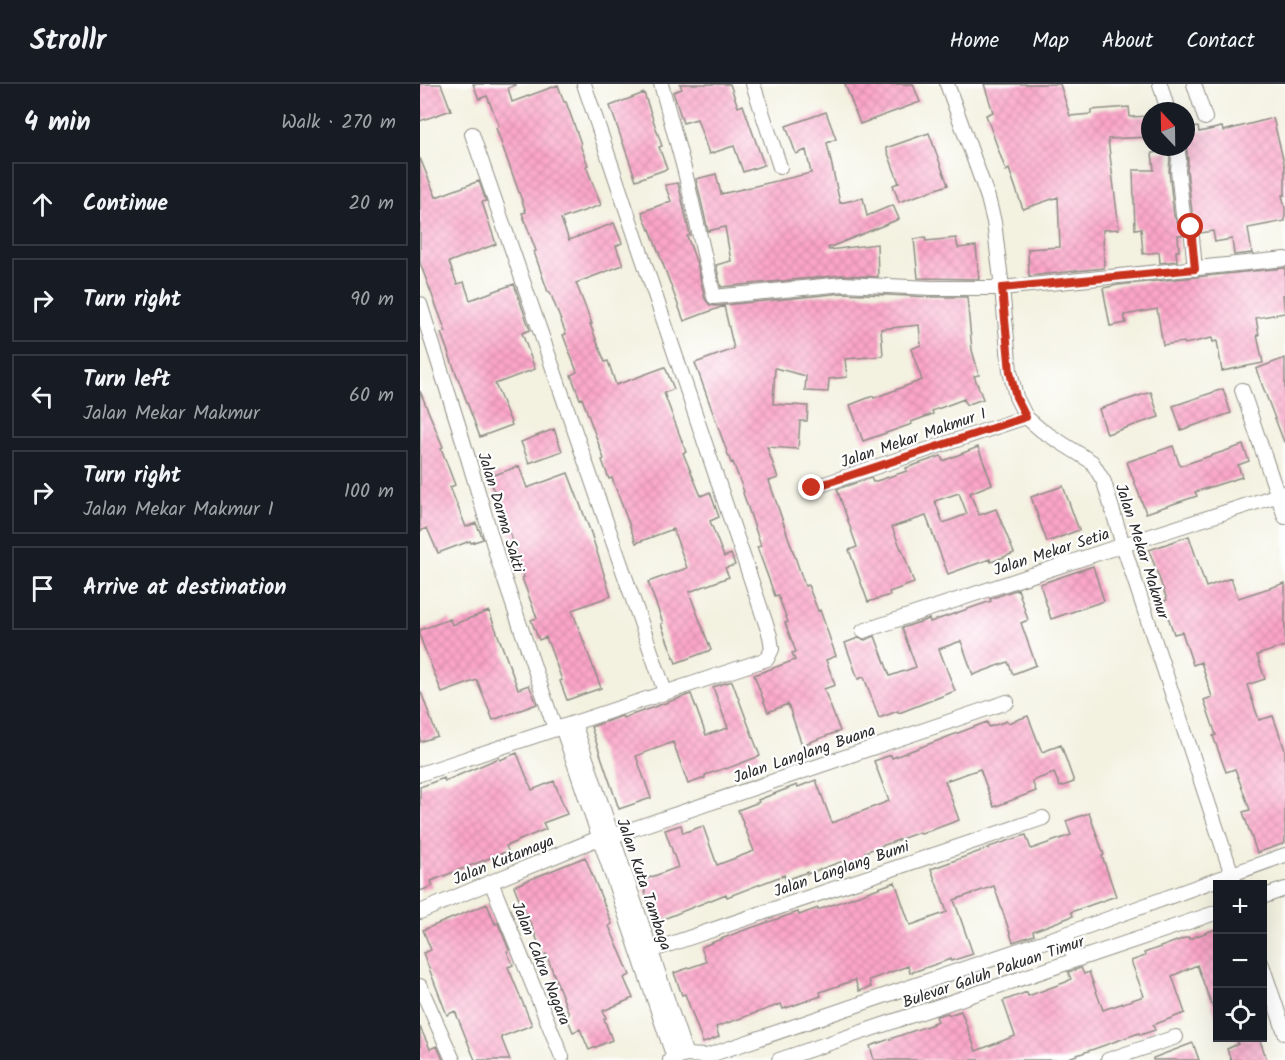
<!DOCTYPE html>
<html lang="en">
<head>
<meta charset="utf-8">
<style>
	:root { --surface:#171b24; --page:#20242c; --text:#f1f3f6; --muted:#9ea1a6; --line:#363941 }
	body { margin:0; font-family:Kalam,sans-serif; background:var(--page); color:var(--text) }
	.controls { position:absolute; right:18px; bottom:18px; display:grid; overflow:hidden; border-radius:0px; box-shadow:0 6px 24px #0002 }
	.controls button { width:54px; height:54px; display:grid; place-items:center; padding:0; border:0; border-bottom:2px solid var(--line); background:var(--surface); color:var(--text); font:30px sans-serif }
	.compass { position:absolute; left:721px; top:18px; width:54px; height:54px; border-radius:50%; background:var(--surface); box-shadow:0 6px 24px #0002; rotate:338deg }
	.stop { position:absolute; width:18px; height:18px; margin:-14px; border:4px solid #c8321e; border-radius:50%; background:#fff }
	.stop.end { background:#c8321e; border-color:#fff; box-shadow:0 2px 6px #0008 }
	.list { margin:0; padding:0; list-style:none }
	h2 { display:flex; justify-content:space-between; align-items:center; height:78px; margin:0; padding:0 24px; font-size:26px }
	h2 small { font-size:20px; font-weight:400; color:var(--muted) }
	.list li { display:grid; grid-template-columns:39px 1fr auto; gap:18px; align-items:center; box-sizing:border-box; height:84px; margin:0 12px 12px; padding:0 12px; border:2px solid var(--line); border-radius:0px }
	.list b { display:block; font-size:22px; white-space:nowrap }
	.list p { margin:0; font-size:20px; white-space:nowrap; color:var(--muted) }
	.list em { font-size:20px; font-style:normal; color:var(--muted) }
	.icon { flex:none; width:33px; height:33px; fill:none; stroke:currentColor; stroke-width:2; stroke-linecap:round; stroke-linejoin:round }
	.map { position:relative; flex:none; width:865px; height:976px; overflow:hidden }
	header { display:flex; align-items:center; gap:36px; box-sizing:border-box; height:84px; padding:0 30px; background:var(--surface); border-bottom:2px solid var(--line) }
	header strong { font-size:28px }
	nav { display:flex; gap:33px; margin-inline-start:auto; font-size:21px }
	main { display:flex }
	aside { flex:1; background:var(--surface) }
	.map>svg:first-child { display:block }
	.building { fill:url(#building-cross-hatch); fill-rule:evenodd }
	.lines { fill:none; stroke-linecap:round; stroke-linejoin:round }
	.minor-casing { stroke:#8f8e86; stroke-width:16 }
	.minor { stroke:#fff; stroke-width:14 }
	.route { stroke:#c8321e; stroke-width:8 }
	.labels { text-anchor:middle; stroke-width:4.5; stroke-linejoin:round; paint-order:stroke }
	.street-label { font-size:16px; fill:#2b2b2b; stroke:#fff }
</style>
</head>
<body>
<header>
<strong>Strollr</strong>
<nav><a>Home</a><a>Map</a><a>About</a><a>Contact</a></nav>
</header>
<main>
<aside>
<h2>4 min<small>Walk · 270 m</small></h2>
<ul class="list">
<li><svg class="icon" aria-label="ahead" viewBox="0 0 24 24"><path d="M12 20V5M6 11l6-6 6 6"/></svg><div><b>Continue</b></div><em>20 m</em></li>
<li><svg class="icon" aria-label="right" viewBox="0 0 24 24"><path d="M7 20v-9h11M14 6l5 5-5 5"/></svg><div><b>Turn right</b></div><em>90 m</em></li>
<li><svg class="icon" aria-label="left" viewBox="0 0 24 24"><path d="M17 20v-9H6M10 6l-5 5 5 5"/></svg><div><b>Turn left</b><p>Jalan Mekar Makmur</p></div><em>60 m</em></li>
<li><svg class="icon" aria-label="right" viewBox="0 0 24 24"><path d="M7 20v-9h11M14 6l5 5-5 5"/></svg><div><b>Turn right</b><p>Jalan Mekar Makmur I</p></div><em>100 m</em></li>
<li><svg class="icon" aria-label="arrive" viewBox="0 0 24 24"><path d="M6 21V4h12l-3 4 3 4H6"/></svg><div><b>Arrive at destination</b></div></li>
</ul>
</aside>
<div class="map">
<svg width="865" height="976" viewBox="0 0 865 976">
	<defs>
		<pattern id="building-cross-hatch" width="8" height="8" patternUnits="userSpaceOnUse" patternTransform="scale(1.5)"><rect width="8" height="8" fill="#fba5c8"/><path d="M0 0l8 8M0 8l8-8" fill="none" stroke="#d78eac"/></pattern>
	</defs>
	<rect width="100%" height="100%" fill="#fff"/>
	<filter id="ink" filterUnits="userSpaceOnUse"><feTurbulence type="fractalNoise" baseFrequency=".0167" numOctaves="2"/><feDisplacementMap in="SourceGraphic" scale="12" xChannelSelector="R" yChannelSelector="G"/><feConvolveMatrix kernelMatrix="1 2 1 2 8 2 1 2 1" color-interpolation-filters="sRGB"/></filter>
	<filter id="wash" filterUnits="userSpaceOnUse"><feTurbulence type="fractalNoise" baseFrequency=".008" numOctaves="4" result="noise"/><feDisplacementMap in="SourceGraphic" scale="24" xChannelSelector="R" yChannelSelector="G"/><feGaussianBlur stdDeviation="1.35" result="paint"/><feColorMatrix in="noise" values="0 0 0 0 0 0 0 0 0 0 0 0 0 0 0 0 0 1.4 0 .05"/><feComposite in="paint" operator="in"/></filter>
	<g filter="url(#wash)">
		<rect width="100%" height="100%" fill="#f3f1e0"/>
		<g id="blocks">
			<path class="building" d="M0,0H21L31,26L0,37Z
				M53,0H96V1L88,4L92,18L138,1L144,18H146L161,60L160,61L168,81L166,82L181,121L141,135L149,156L194,139L202,159L196,162L203,181L156,199L172,240H170L185,278L188,277L196,301L245,283L254,305L244,309L266,368L263,369L281,412L290,408L299,433L290,437L304,473L311,470L315,481L305,484L309,493L269,508L291,566L256,579L241,540L243,539L228,498L267,484L253,445L216,459L192,394L189,395L182,376L184,375L162,314L160,315L151,291L157,288L143,251L146,250L130,208H128L114,168L116,167L102,129L106,128L76,44L79,42L67,12L59,15Z
				M260,0H310L318,23L323,21L344,81L323,88L314,62L289,70L277,35L263,39L253,8L262,5Z
				M425,0H493L500,18L440,40Z
				M564,0H640L650,32L671,30V26L709,23L710,33L730,32V53L688,55L699,145L683,146L684,184L609,192L608,165L640,163L638,113L603,125L589,85L586,87L566,31L573,28Z
				M224,9L242,62L239,63L247,85L216,96L190,22Z
				M406,28L416,55L407,59L420,119L443,114L447,132L473,121L479,135L408,164L409,166L457,160L458,193L422,191L301,203L296,181L311,177L305,143L288,147L276,95L296,90L301,110L391,89L386,66L376,70L366,42Z
				M853,34L865,83V111H862L865,124V137L828,144L832,169L814,171L812,155L795,158L793,147L781,149L779,138L772,128L767,86L768,76L766,62V45L778,43L779,48L802,43L803,47Z
				M509,49L528,101L479,118L473,101L479,99L466,64Z
				M749,67L750,75L749,87L754,132L762,146L763,151H758L759,167H756L757,177L740,179L739,168L723,170L721,144L715,145L713,86H734L732,69Z
				M0,74L16,113L59,97L66,117L62,118L76,160L29,178L37,200L44,198L50,216L94,200L110,246L102,249L115,285L75,300L92,341L60,353L21,249L26,248L0,179Z
				M258,99L270,151L267,152L277,180L285,215L290,221L295,222L423,209L512,213H547L552,266L559,291L554,292L563,315L546,321L544,315L512,327L513,330L491,338L492,340L443,357L430,321L453,312L454,314L502,296L491,265L501,261L499,241L461,245L463,272L425,275L427,293L409,295L408,308L385,307L386,292L355,284L353,320L388,322L387,337H380L378,365L347,363L358,394L349,397L385,502L388,501L398,527L400,526L416,572L406,576L415,601L404,605L420,647L382,661L368,620L348,628L334,591L375,576L372,569L376,568L365,539L368,538L358,511L355,512L337,463L341,462L323,409L324,408L313,378L311,379L275,279L314,265L304,222L264,237L230,145L229,146L222,128L251,117L245,101Z
				M505,153L506,157L536,154L538,164L556,162L559,195L498,194L494,155Z
				M865,184V211H863L865,229L836,234L839,251H837L843,279L802,287L797,257L793,258L792,254L765,260L764,258L743,261L737,225L704,231L706,239L690,242L683,204L698,201Z
				M865,274V357L864,358L836,285Z
				M803,305L811,329L761,346L753,322Z
				M0,307L23,363L21,364L35,401L30,403L46,443L56,439L63,455L51,459L50,457L18,469L7,444L0,447Z
				M731,308L739,333L687,350L679,325Z
				M134,345L142,367L109,379L101,358Z
				M823,361L829,377L818,381L822,393L775,408L777,412L726,429L707,378L753,362L760,382Z
				M558,363L572,400L550,409L559,431L576,425L594,469L571,478L570,475L528,490L506,432L472,443L481,465H482L494,499L469,508L470,511L448,518L429,466L437,463L417,405L451,394L453,398L487,387L486,384L521,372L523,377ZM539,409L547,430L523,439L515,417Z
				M99,382L107,404L148,389L171,449L191,512L152,526L181,604L147,616L140,597L142,596L126,553L119,556L111,536L117,534L102,494L104,493L97,473L98,472L84,433H83L75,412H76L69,393Z
				M643,402L659,446L627,458L611,413Z
				M769,452L786,503L811,494L818,514L865,499V562L837,571L845,595L827,601L839,636L853,632L865,666V759L837,769L823,728L830,726L815,685L806,688L793,652L796,651L784,616L792,613L781,578L773,581L762,548L754,550L743,518L747,516L729,466Z
				M673,482L684,517L631,535L620,500Z
				M598,505L608,536L601,539L616,581L593,590L588,578L553,591L541,557L519,565L535,607L479,629L478,627L459,634L444,593L438,595L425,559L438,554L445,556L455,552L470,592L496,583L482,544L509,535L510,538L571,517L570,515Z
				M69,527L98,605L109,601L117,620L73,636L57,596L22,609L0,553V546L30,535L32,541Z
				M312,597L340,672L306,685L305,684L285,691V694L268,700L253,658L216,672L231,714L199,725L171,643L202,632L203,634L271,610L286,651L308,644L293,603Z
				M0,608H1L17,652L0,658Z
				M608,632L622,668L641,661L654,698L640,703L634,689L612,697L616,707L574,723L560,685L525,697L539,736L501,750L500,748L445,768L446,772L427,779L426,776L387,790V788L366,796L364,791L307,813L306,810L236,838L221,797L258,783L245,746L261,741L263,749L283,742L297,781L334,767L318,726L339,718L338,716L377,701L378,703L396,696L412,739L469,717L454,677L471,671L472,674L567,638L569,643L587,637L588,639Z
				M97,669L112,706L134,697L147,730L123,739L126,745L86,762L88,767L11,797L13,802L0,807V703L24,694L25,697L79,674L80,676Z
				M669,729L684,771L682,772L696,812L651,828L653,832L613,847L614,851L593,858L574,802L534,816L553,870L531,877V875L490,889L488,882L449,896L451,903L439,907L435,896L400,908L401,912L363,925L361,920L296,943L299,953L283,959L265,910L262,911L254,889L286,878L281,863L319,848L378,828L379,831L398,824V826L475,798L490,841L494,840L527,828L511,785L569,764V763L606,751L611,765L651,751L646,737Z
				M165,773L192,840L189,842L210,891L204,894L213,914L183,927L186,934L184,935L192,956L169,966L160,945L153,948L146,931L149,930L126,870L123,871L111,840L103,825L94,802Z
				M67,820L75,840L78,839L89,866L87,867L93,881L88,883L112,941L81,953L90,976H55L35,927L27,931L3,869L11,866L3,846Z
				M798,844V933H796L777,881L752,892L765,929L733,941L735,946L720,951L719,949L643,976H454L450,962L513,940L512,939L518,937L516,932L528,929L529,931L541,927L556,967L595,952L583,917L607,908L608,912L646,898L651,895L648,888L661,884L664,890L669,888L683,926L724,912L711,877L725,872L724,869L768,853L769,855Z
				M0,943L10,965L17,962L23,976H0Z
				M816,954H839L847,976H811L807,965L818,960Z
				M773,959L779,976H733V974Z"/>
		</g>
	</g>
	<g filter="url(#ink)">
		<use href="#blocks" fill-opacity="0" stroke="#8f8e86" stroke-width="1.5"/>
		<g class="lines">
			<defs>
				<path id="minor" d="M241,0L265,88L294,213L423,200L512,204H582L865,175
					M333,0L360,83
					M527,0L568,114L574,138L582,204L590,287L596,313L606,333L621,346L672,378L684,398L703,461L815,800
					M740,0L748,27
					M774,0L785,34
					M52,50L245,608
					M757,63L759,75L758,86L763,131L771,143L775,185
					M0,220L38,340L79,479L135,645
					M822,306L865,433
					M392,404L606,333
					M443,547L703,461L865,409
					M154,639L266,971
					M142,643L254,974
					M0,690L347,575L352,565L350,552L164,0
					M71,798L142,973
					M842,813L865,805
					M0,828L71,798L179,754L192,752L587,618
					M646,850L655,876
					M230,867L623,734
					M842,881L865,949
					M0,902L33,976
					M250,976L266,971L287,972L646,850L865,771
					M359,976L798,828
					M688,976L756,953"/>
			</defs>
			<use href="#minor" class="minor-casing"/>
			<use href="#minor" class="minor"/>
		</g>
	</g>
	<g class="lines" filter="url(#ink)">
		<path class="route" d="M392,404L606,333L596,313L590,288L582,204L775,185L771,143"/>
	</g>
	<g class="labels">
		<g class="street-label">
			<text transform="translate(493 353) rotate(-19)" y="6">Jalan Mekar Makmur I</text>
			<text transform="translate(82 428) rotate(73)" y="6">Jalan Darma Sakti</text>
			<text transform="translate(631 467) rotate(-18)" y="6">Jalan Mekar Setia</text>
			<text transform="translate(723 467) rotate(72)" y="6">Jalan Mekar Makmur</text>
			<text transform="translate(384 669) rotate(-19)" y="6">Jalan Langlang Buana</text>
			<text transform="translate(83 775) rotate(-22)" y="6">Jalan Kutamaya</text>
			<text transform="translate(421 784) rotate(-19)" y="6">Jalan Langlang Bumi</text>
			<text transform="translate(225 800) rotate(71)" y="6">Jalan Kuta Tambaga</text>
			<text transform="translate(122 879) rotate(68)" y="6">Jalan Cakra Nagara</text>
			<text transform="translate(573 887) rotate(-19)" y="6">Bulevar Galuh Pakuan Timur</text>
		</g>
	</g>
</svg>
<div class="controls">
<button>+</button>
<button>−</button>
<button><svg class="icon" aria-label="locate" viewBox="0 0 24 24"><circle cx="12" cy="12" r="6"/><path d="M12 2v4M12 18v4M2 12h4M18 12h4"/></svg></button>
</div>
<svg class="compass" viewBox="-18 -18 36 36"><path d="M0-13l5 13h-10z" fill="#e53935"/><path d="M0 13l5-13h-10z" fill="#9ea1a6"/></svg>
<div class="stop" style="left:771px;top:143px"></div>
<div class="stop end" style="left:392px;top:404px"></div>
</div>
</main>
</body>
</html>
